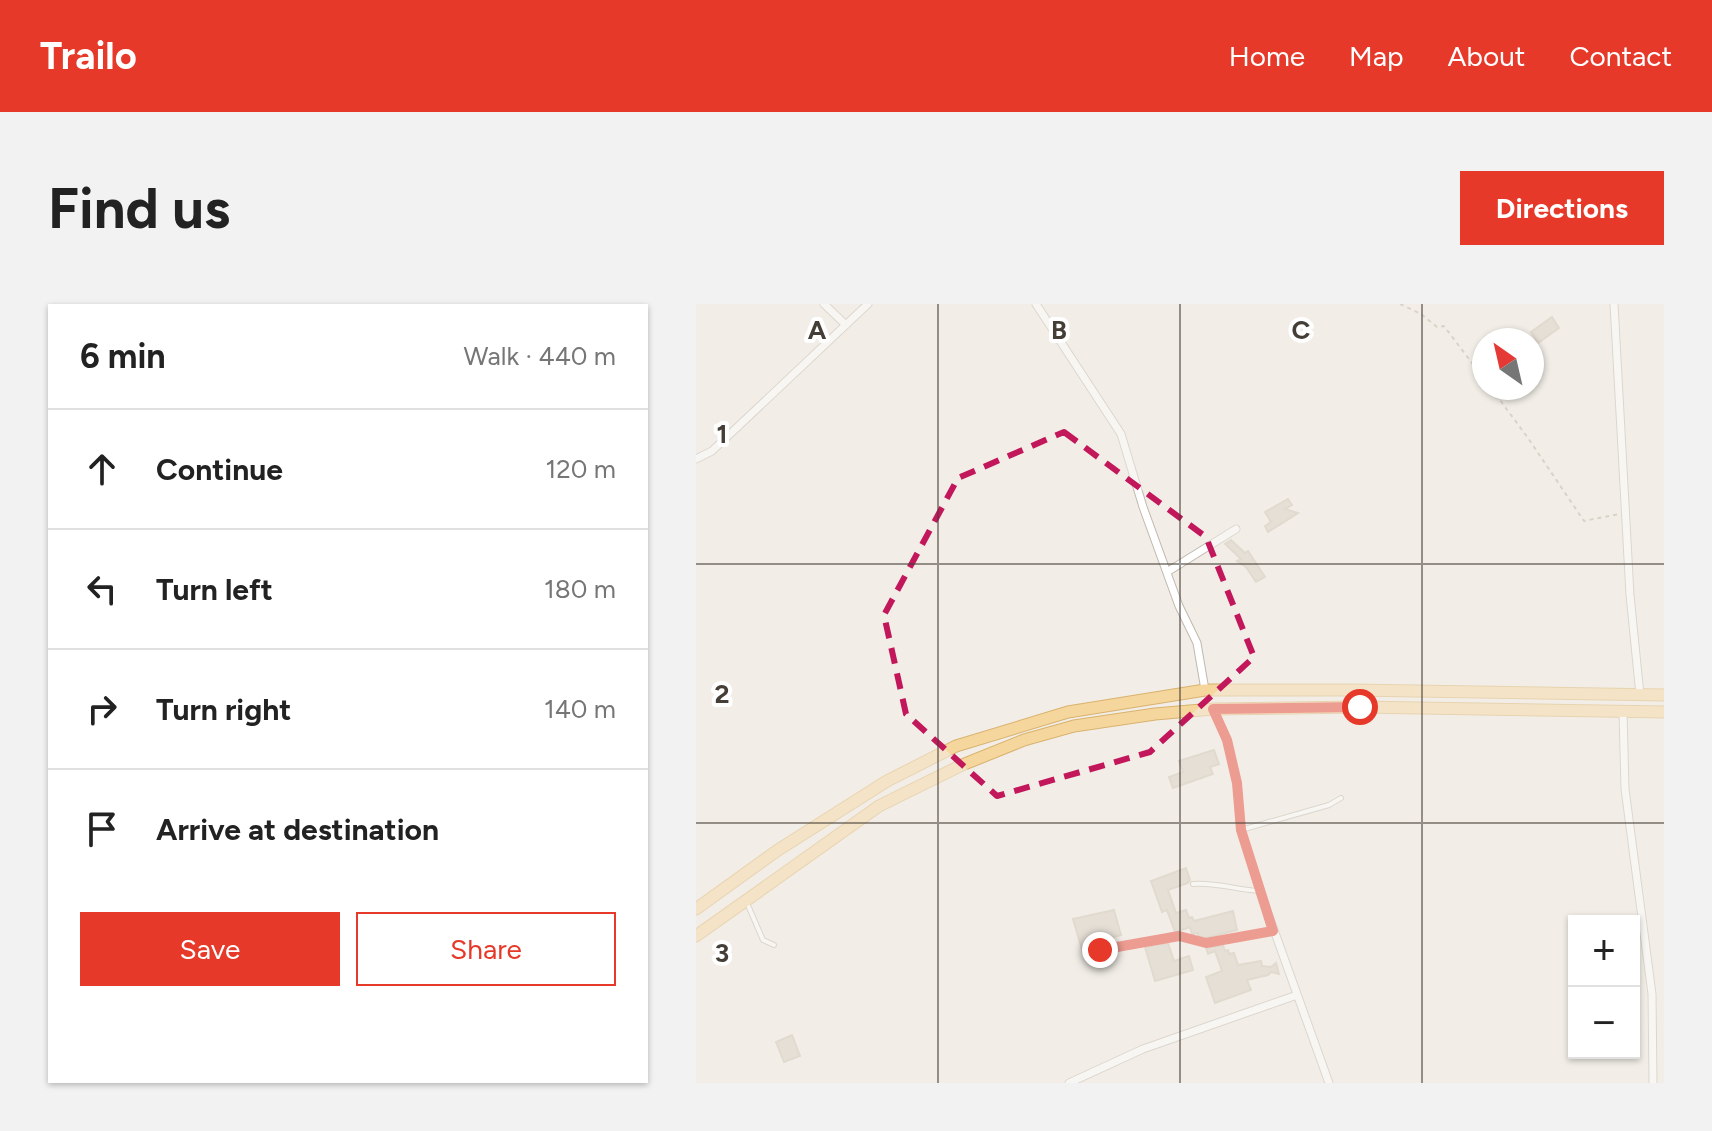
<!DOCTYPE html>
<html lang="en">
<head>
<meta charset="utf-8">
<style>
	:root { --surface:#fff; --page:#f2f2f2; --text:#222; --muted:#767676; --line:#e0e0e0; --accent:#e73929 }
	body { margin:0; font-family:Figtree,sans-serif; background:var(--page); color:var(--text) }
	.controls { position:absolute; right:24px; bottom:24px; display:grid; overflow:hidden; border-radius:0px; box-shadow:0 2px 6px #0004 }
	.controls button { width:72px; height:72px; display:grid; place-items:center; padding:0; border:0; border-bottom:2px solid var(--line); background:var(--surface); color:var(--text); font:40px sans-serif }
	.compass { position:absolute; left:776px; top:24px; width:72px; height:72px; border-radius:50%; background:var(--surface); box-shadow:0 2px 6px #0004; rotate:326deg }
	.stop { position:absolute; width:24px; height:24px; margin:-18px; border:6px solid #e73929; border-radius:50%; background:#fff }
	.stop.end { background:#e73929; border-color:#fff; box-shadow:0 2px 8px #0008 }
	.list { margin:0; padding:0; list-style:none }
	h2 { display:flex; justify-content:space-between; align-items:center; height:104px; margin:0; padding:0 32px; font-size:34px }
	h2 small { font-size:26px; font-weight:400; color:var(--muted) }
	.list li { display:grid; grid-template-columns:52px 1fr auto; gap:24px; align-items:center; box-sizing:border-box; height:120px; padding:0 32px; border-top:2px solid var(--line) }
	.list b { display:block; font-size:30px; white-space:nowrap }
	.list em { font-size:26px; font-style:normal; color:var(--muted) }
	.actions { display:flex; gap:16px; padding:24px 32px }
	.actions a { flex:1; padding:18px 0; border:2px solid var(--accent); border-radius:0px; text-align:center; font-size:28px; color:var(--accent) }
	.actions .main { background:var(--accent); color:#fff }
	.icon { flex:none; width:44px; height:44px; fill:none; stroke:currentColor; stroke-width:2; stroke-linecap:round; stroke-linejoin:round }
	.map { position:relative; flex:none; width:968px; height:779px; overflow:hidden; border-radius:0px }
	header { display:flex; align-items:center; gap:48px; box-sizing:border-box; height:112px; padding:0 40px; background:var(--accent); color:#fff }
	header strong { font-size:38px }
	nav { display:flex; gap:44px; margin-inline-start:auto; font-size:28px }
	.intro { display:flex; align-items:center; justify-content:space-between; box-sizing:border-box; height:192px; padding:0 48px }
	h1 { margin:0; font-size:56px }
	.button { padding:20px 36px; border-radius:0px; background:var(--accent); color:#fff; font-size:28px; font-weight:700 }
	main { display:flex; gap:48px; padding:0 48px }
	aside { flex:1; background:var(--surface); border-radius:0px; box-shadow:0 2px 6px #0004 }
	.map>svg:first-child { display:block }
	.building { fill:#d6ccc1; stroke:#cdc0b1; stroke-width:2 }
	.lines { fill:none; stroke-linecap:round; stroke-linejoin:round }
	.service-casing { stroke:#c0b8ae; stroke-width:6 }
	.minor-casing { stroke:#c0b8ae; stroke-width:9 }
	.primary-casing { stroke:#d9b26e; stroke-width:13 }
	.path { stroke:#bdb09d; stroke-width:2; stroke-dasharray:4 4; stroke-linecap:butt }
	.service { stroke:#fff; stroke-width:4 }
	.minor { stroke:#fff; stroke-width:7 }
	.primary { stroke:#f5d69d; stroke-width:11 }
	.route { stroke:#e73929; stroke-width:10 }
	.marked { fill:none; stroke:#c2185b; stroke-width:6; stroke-dasharray:16 10; stroke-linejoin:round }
	.grid { fill:none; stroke:#453e37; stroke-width:2; stroke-opacity:0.55 }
	.grid-label { font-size:26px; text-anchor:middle; font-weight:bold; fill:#453e37; stroke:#fff; stroke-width:8; stroke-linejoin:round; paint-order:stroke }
</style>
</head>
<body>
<header>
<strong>Trailo</strong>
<nav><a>Home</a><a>Map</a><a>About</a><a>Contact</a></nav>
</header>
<div class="intro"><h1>Find us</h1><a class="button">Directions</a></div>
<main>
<aside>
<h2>6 min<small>Walk · 440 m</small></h2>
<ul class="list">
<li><svg class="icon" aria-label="ahead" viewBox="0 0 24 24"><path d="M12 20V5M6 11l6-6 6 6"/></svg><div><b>Continue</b></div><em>120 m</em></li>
<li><svg class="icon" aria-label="left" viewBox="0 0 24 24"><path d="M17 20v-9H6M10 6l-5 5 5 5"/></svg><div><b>Turn left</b></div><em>180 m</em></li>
<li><svg class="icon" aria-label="right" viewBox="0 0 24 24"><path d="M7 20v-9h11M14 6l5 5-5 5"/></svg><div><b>Turn right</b></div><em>140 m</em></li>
<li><svg class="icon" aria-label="arrive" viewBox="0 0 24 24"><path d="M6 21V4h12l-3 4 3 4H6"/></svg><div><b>Arrive at destination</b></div></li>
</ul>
<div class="actions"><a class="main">Save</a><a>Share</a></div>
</aside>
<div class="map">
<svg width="968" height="779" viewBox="0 0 968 779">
	<rect width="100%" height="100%" fill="#f2eee7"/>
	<path class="building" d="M856,13L863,24L842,39L835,28Z
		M592,195L596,201L589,205L602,209L572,228L569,222L575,218L569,208Z
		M535,236L549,249L552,247L569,273L560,278L550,263L541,257L545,255L529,240Z
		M518,446L523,460L514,463L517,470L477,484L473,473L487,468L483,457Z
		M490,564L494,576L492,579L472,586L480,609L490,606L493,614L496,613L498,617L537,607L541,626L510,634L502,632V629L496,630L494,623L479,628L471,606L466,608L455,577Z
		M418,606L425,631L414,634L415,636L393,642L395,647L387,649L377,615Z
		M472,639L478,657L493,652L497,666L459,677L449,643Z
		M527,641L529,647L532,646L533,650L538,649L542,661L565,657L566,662L575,663L580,659L583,670L575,668L572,671L551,676L555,686L519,699L510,673L526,667L519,647L512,650L510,644Z
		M96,731L104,752L88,758L80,738Z"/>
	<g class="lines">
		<defs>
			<path id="service" d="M545,526L633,501L645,494
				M497,580C520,578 541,586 564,587
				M51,599L67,636L78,641
				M404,646L483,632L510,639L577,627"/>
			<path id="minor" d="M128,0L150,21
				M340,0L425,130L447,203L483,302L501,339L509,386
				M918,0L934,291L944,391
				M0,155L16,147L172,0
				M471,268L540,225
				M517,405L531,436L541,479L545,526L564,587L633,779
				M927,408L929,485L956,690L957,779
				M373,779L447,745L601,691"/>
			<path id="primary" d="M0,605L82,546L191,477L260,442L372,408L509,386H657L968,391
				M0,632L183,502L266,461L328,436L378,422L459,410L517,405L664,403L968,408"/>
		</defs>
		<use href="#service" class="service-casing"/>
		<use href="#minor" class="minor-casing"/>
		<use href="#primary" class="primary-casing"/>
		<path class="path" d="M704,0L725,10L741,23L748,22L788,75
			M795,84L832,134L888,217L923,210"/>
		<use href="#service" class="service"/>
		<use href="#minor" class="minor"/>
		<use href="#primary" class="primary"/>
	</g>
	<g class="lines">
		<path class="route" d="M404,646L483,632L510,639L577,627L545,526L541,479L531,436L517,405L664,403"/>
	</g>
	<path d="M0 0H968V779H0ZM368,128L510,233L558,353L454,448L301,492L210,410L188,311L262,174Z" fill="#f2eee7" fill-opacity=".55" fill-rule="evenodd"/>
	<path class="marked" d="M368,128L510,233L558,353L454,448L301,492L210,410L188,311L262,174Z"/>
	<path class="grid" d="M242,0V779M484,0V779M726,0V779M0,260H968M0,519H968"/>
	<g class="grid-label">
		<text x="121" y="35">A</text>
		<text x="363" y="35">B</text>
		<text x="605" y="35">C</text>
		<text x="26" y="139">1</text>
		<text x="26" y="399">2</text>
		<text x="26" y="658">3</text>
	</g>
</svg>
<div class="controls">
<button>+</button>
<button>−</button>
</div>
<svg class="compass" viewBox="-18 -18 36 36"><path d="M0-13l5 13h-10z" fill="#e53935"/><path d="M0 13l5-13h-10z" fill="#767676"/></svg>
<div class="stop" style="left:664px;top:403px"></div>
<div class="stop end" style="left:404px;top:646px"></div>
</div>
</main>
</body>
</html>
